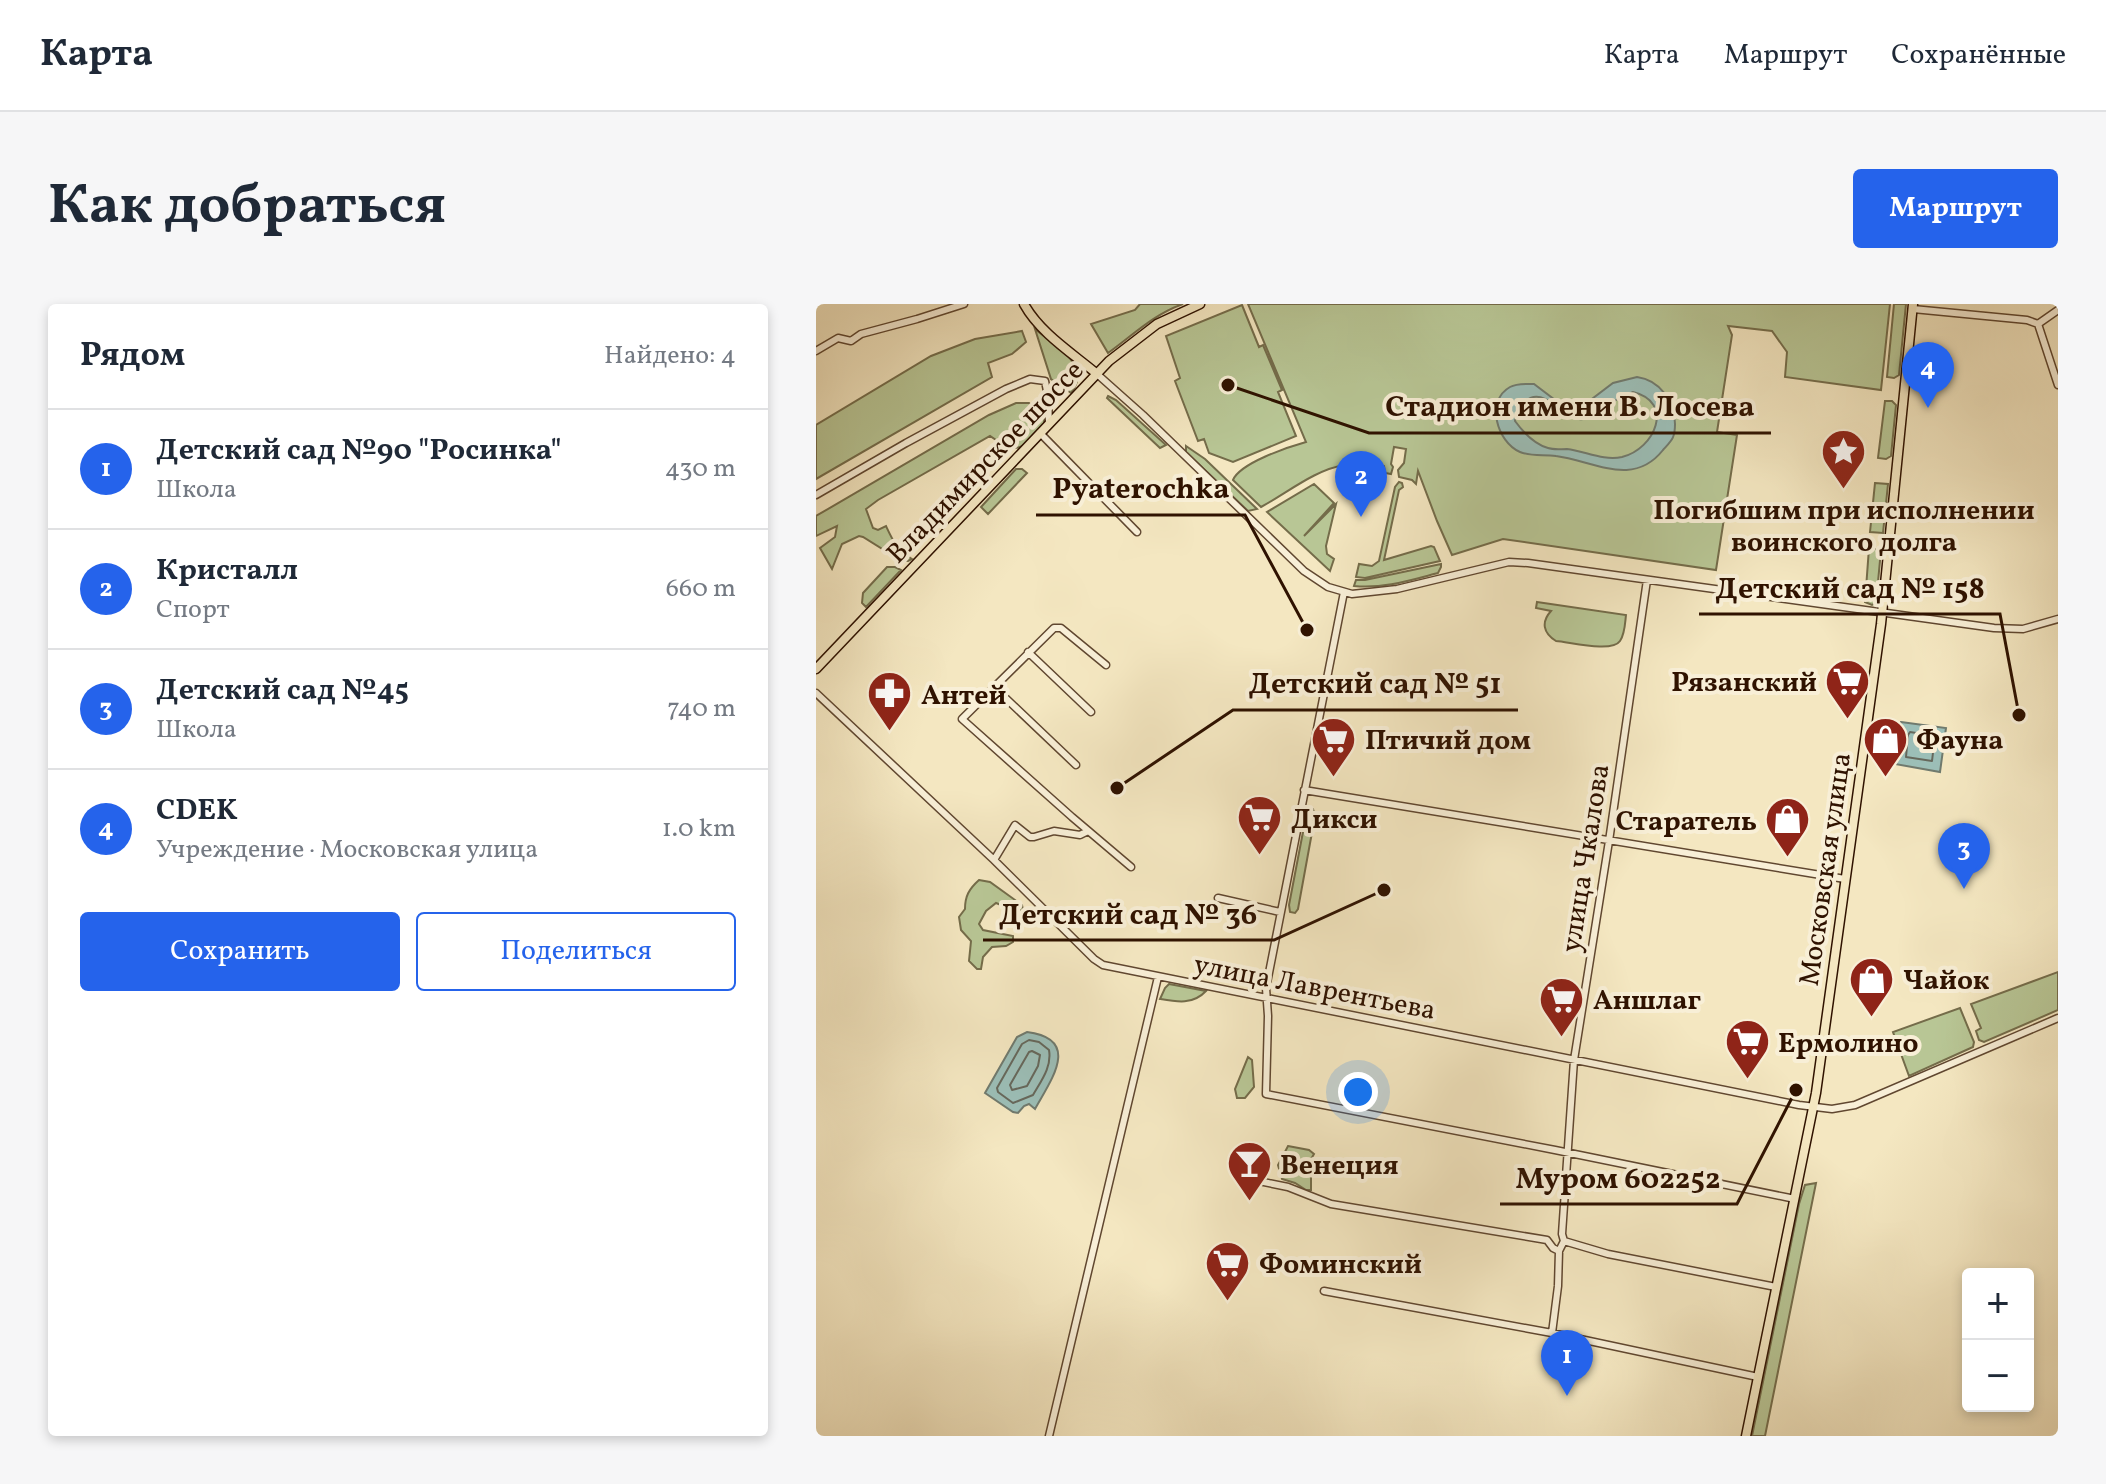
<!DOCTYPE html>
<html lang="ru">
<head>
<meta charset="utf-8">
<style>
	:root { --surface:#fff; --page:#f6f6f7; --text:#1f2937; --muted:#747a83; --line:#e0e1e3; --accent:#2563eb }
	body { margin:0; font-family:Vollkorn,serif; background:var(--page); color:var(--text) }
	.controls { position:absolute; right:24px; bottom:24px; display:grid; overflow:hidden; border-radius:8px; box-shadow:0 4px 12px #0003 }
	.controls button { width:72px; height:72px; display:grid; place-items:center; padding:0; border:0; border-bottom:2px solid var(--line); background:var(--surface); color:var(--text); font:40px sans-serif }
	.you { position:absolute; left:542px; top:788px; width:28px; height:28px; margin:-20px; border:6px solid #fff; border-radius:50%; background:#1a73e8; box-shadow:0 0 0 12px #1a73e833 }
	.badge { display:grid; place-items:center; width:52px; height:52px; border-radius:50%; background:var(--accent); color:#fff; font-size:26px; font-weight:700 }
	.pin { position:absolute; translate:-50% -66px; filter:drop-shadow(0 2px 4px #0008) }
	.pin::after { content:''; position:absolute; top:42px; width:28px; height:24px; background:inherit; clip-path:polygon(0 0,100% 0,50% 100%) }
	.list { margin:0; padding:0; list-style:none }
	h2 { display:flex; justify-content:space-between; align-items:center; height:104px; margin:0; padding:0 32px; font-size:34px }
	h2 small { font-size:26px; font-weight:400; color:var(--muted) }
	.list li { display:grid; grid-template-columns:52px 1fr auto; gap:24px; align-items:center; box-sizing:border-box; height:120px; padding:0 32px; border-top:2px solid var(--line) }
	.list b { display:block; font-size:30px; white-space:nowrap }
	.list p { margin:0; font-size:26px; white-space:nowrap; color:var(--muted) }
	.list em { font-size:26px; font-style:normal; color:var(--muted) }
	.actions { display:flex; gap:16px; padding:24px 32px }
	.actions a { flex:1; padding:18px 0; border:2px solid var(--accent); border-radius:8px; text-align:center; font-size:28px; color:var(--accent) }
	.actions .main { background:var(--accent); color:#fff }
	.map { position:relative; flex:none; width:1242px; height:1132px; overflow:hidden; border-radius:8px }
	header { display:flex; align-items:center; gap:48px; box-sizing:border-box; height:112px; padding:0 40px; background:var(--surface); border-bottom:2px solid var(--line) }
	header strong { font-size:38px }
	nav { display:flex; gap:44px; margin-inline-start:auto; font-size:28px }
	.intro { display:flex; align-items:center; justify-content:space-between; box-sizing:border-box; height:192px; padding:0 48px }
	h1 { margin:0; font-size:56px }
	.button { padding:20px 36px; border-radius:8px; background:var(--accent); color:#fff; font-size:28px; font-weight:700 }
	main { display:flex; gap:48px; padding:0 48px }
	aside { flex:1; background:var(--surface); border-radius:8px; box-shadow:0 4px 12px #0003 }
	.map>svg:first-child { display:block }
	.green { fill:#b8c695; stroke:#746c4a; stroke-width:2 }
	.water { fill:#9cbfb8; stroke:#707a6e; stroke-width:2; fill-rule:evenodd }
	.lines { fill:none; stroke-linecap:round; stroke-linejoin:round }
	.shore { stroke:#66685c; stroke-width:2 }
	.minor-casing { stroke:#604730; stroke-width:9 }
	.major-casing { stroke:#2f1200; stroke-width:11 }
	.minor { stroke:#f8efd7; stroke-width:6 }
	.major { stroke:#f4e7c1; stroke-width:8 }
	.labels { text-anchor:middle; stroke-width:8; stroke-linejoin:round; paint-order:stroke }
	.street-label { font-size:28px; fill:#2f1200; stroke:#f8efd7 }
	.poi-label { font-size:28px; font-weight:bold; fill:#2f1200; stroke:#f8efd7; text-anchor:start }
	.leader { fill:none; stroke:#2f1200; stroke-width:3 }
	.callout-dot { fill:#2f1200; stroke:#f8efd7; stroke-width:3 }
	.callout-label { font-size:30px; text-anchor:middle; font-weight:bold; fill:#2f1200; stroke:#f8efd7; stroke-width:8; stroke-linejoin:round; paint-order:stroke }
</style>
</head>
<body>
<header>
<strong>Карта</strong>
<nav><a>Карта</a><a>Маршрут</a><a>Сохранённые</a></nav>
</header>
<div class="intro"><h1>Как добраться</h1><a class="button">Маршрут</a></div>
<main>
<aside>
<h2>Рядом<small>Найдено: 4</small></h2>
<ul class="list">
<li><span class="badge">1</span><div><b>Детский сад №90 &quot;Росинка&quot;</b><p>Школа</p></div><em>430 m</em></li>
<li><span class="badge">2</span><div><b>Кристалл</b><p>Спорт</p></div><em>660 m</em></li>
<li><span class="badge">3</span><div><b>Детский сад №45</b><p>Школа</p></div><em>740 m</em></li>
<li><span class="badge">4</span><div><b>CDEK</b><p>Учреждение · Московская улица</p></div><em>1.0 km</em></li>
</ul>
<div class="actions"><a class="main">Сохранить</a><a>Поделиться</a></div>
</aside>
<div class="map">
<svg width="1242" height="1132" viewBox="0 0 1242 1132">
	<rect width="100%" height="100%" fill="#f4e7c1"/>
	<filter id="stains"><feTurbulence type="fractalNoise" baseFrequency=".0025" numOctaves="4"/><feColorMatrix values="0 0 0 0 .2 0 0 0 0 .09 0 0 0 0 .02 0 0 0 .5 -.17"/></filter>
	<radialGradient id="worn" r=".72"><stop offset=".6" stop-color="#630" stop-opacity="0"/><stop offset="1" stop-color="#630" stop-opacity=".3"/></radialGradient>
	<path class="green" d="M324,0H367C338,10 317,31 292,49L275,20L319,6Z
		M432,0H1074L1065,86L969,73L971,48L956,27L912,22L916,31L901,128L921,131L900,266L687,235L636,251L621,217L602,167L600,180L596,176L583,173L582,166L588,159L590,145L578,143L575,160L577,163L575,170L569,169L568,162L533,154L529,161C500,165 471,189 445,203L417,176C424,159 472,143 490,138Z
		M1078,0H1090L1083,71L1078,74L1071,73Z
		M426,1L443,43L447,41L466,86L462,88L480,132L417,158L393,149L388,135L382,137L359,77L364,74L350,32Z
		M219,25C238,41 277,61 255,89L235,75Z
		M206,27L210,38L196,50L172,59L176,73L0,175V121L115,52L159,35Z
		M292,92L300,96L350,141L344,144L291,94Z
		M1069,97H1076L1080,101L1075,152L1070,155L1062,154Z
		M200,99H213L219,105L229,99L228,120C217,133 207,150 189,142L196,132L194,131L186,140L174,132L62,196L50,205L57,224L62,226L70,222C77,237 81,246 96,255L92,257L84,256L47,233L43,232L26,240L16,265L4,244L19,233L21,222L0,232V212L173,111Z
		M370,142L389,155L441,205L432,207L370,148Z
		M200,165H206L211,169L172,210L165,203Z
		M583,178L586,179L587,183L583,186L568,256L615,242L618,243L624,257L549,274L540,273L543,260L556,262L563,257L579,183Z
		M1059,179L1072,180L1067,229L1054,228Z
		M498,180L518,199L488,232L520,200L510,242L511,250L518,255L514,267L451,208Z
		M1053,244L1065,246L1060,299L1056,301L1049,298Z
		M625,260V263L622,269C595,276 567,285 538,282L540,276H549Z
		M71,263H79L85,266L50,303L46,299L47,289Z
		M721,298L810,311C809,319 809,330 804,337C796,349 754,338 740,337C727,329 725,318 735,307L720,304Z
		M493,504L497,505L499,512L482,605L479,609L474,608L473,601L491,507Z
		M163,576L174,578L206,601L207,606L200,607L180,599L170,607L163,620L167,626L197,632V638L190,642L176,643L167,653L165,665H161L153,657L155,637L145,626L143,613L149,605C149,592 153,585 163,576Z
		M1242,668V706L1168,738L1163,736L1160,727L1165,724L1155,700Z
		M353,680L390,687C377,701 361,698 344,695L349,684Z
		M1144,704L1158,738L1157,743L1093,772L1077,728Z
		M432,753L436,756L438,783L429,794H421L419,785Z
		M472,842L493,846L498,850L491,862L495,874V886H490L479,879L466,875L462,861Z
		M1000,879L949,1132H936L983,900L989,881Z"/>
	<path class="water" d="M821,73C844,76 859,98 859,120C859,134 856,136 847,146C817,184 778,157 740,152C728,150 716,153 704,148C681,138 669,97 694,83C701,79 710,80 718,80L751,105L760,107L797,79ZM817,88C859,98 839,145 806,153C787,157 769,147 751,145C744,145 738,146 732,144C718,140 707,128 699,117C701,103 713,87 729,95C743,101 750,117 767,115C782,113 788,103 800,96C805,93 811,91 817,88Z
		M1085,418L1130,424L1124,468L1079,460Z
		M211,728C266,735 235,776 219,805L213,800L208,802L202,809L197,808L169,789L201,733Z"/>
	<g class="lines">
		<path class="shore" d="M1094,428L1119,432L1116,457L1090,453L1092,431Z
			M213,736L223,738L233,746C236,763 225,777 217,791L197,799L182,788L181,784L206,740Z
			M216,747L224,751L222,762L211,782L196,786L194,781L213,748Z"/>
		<defs>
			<path id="minor" d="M1097,5L1211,16L1222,20
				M1222,20L1242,81
				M1222,20L1242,6
				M0,47L22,34L35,37L45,30L101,15L148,0
				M281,70L327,111L488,267L512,283L536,290L581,285L693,258L712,259L1178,324L1207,325L1242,315
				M224,129L321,228
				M0,191L90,139L190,85L214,75L229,77L232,92L233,120
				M528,288L450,684L452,712L450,790L739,846L979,895
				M212,348L275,408
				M290,361L245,324H238L146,415L256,513L315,563
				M179,384L260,461
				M0,389L178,556L278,655L287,661L983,801L1016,805L1039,801L1242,714
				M488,486L1029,575
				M178,556L199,521L214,533H218L238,527L264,531L272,527
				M402,594L464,608
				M423,873L472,883L515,900L731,936L737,944L743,947
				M748,937L792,950L960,983
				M508,987L736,1029L942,1073
				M736,1029L742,982L743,947L748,937L746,930L758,756L793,537L831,276
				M233,1132L342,673"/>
			<path id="major" d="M208,0C224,29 256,49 281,70
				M0,365L293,57L341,20L384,0
				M930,1132L1000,789L1065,320L1097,0"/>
		</defs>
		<use href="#minor" class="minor-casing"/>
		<use href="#major" class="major-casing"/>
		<use href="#minor" class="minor"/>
		<use href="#major" class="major"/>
	</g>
	<defs>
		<symbol id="sight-pin" viewBox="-11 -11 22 30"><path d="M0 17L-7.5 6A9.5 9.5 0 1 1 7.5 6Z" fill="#8f2418" stroke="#f8efd7"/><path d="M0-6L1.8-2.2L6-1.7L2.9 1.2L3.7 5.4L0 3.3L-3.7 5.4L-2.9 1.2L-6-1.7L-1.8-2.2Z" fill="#fff"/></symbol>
		<symbol id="supermarket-pin" viewBox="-11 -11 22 30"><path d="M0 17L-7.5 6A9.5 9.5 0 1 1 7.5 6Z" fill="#8f2418" stroke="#f8efd7"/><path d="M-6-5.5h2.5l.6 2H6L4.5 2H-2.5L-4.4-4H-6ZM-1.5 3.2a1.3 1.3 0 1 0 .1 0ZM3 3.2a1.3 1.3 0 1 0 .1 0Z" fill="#fff"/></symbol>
		<symbol id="pharmacy-pin" viewBox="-11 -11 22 30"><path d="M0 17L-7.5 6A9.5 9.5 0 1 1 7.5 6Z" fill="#8f2418" stroke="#f8efd7"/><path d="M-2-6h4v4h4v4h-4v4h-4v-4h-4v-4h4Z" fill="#fff"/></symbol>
		<symbol id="shop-pin" viewBox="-11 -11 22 30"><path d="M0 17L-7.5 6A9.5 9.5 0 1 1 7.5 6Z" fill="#8f2418" stroke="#f8efd7"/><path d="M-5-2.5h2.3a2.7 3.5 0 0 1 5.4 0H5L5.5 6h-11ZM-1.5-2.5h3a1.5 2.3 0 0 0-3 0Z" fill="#fff"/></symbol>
		<symbol id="bar-pin" viewBox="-11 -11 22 30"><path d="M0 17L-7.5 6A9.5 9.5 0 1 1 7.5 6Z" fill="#8f2418" stroke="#f8efd7"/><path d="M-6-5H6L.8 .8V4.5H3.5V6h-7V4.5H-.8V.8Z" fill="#fff"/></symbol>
	</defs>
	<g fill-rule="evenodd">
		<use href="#sight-pin" x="1002" y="122" width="51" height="69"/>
		<use href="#supermarket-pin" x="1006" y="352" width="51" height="69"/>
		<use href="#pharmacy-pin" x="48" y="364" width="51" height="69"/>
		<use href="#supermarket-pin" x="492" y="410" width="51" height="69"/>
		<use href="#shop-pin" x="1044" y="410" width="51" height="69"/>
		<use href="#supermarket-pin" x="418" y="488" width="51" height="69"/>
		<use href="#shop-pin" x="946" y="490" width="51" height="69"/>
		<use href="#shop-pin" x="1030" y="650" width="51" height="69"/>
		<use href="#supermarket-pin" x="720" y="670" width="51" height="69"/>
		<use href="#supermarket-pin" x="906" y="712" width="51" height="69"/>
		<use href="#bar-pin" x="408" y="834" width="51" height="69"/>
		<use href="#supermarket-pin" x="386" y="934" width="51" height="69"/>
	</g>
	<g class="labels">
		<g class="street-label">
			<text transform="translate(168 157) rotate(-46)" y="10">Владимирское шоссе</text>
			<text transform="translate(768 554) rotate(-81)" y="10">улица Чкалова</text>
			<text transform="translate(1008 565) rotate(-82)" y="10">Московская улица</text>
			<text transform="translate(499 682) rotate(11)" y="10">улица Лаврентьева</text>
		</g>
		<g class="poi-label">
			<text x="1028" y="215" text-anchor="middle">Погибшим при исполнении<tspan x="1028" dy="32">воинского долга</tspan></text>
			<text x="1001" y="387" text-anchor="end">Рязанский</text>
			<text x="105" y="400">Антей</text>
			<text x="549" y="445">Птичий дом</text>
			<text x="1100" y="445">Фауна</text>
			<text x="475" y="524">Дикси</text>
			<text x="941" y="526" text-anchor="end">Старатель</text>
			<text x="1087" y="685">Чайок</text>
			<text x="777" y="705">Аншлаг</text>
			<text x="962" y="748">Ермолино</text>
			<text x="464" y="870">Венеция</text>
			<text x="443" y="969">Фоминский</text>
		</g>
	</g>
	<path class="leader" d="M412 81L553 129H955M491 326L429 211H220M1203 411L1184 310H883M301 484L417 406H702M568 586L458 636H167M980 786L921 900H684"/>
	<g class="callout-dot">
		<circle cx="412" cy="81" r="8"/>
		<circle cx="491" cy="326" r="8"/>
		<circle cx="1203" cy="411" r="8"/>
		<circle cx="301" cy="484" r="8"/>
		<circle cx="568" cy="586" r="8"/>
		<circle cx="980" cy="786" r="8"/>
	</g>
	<g class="callout-label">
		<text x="754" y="112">Стадион имени В. Лосева</text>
		<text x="325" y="194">Pyaterochka</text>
		<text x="1034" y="294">Детский сад № 158</text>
		<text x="559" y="389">Детский сад № 51</text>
		<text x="312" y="620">Детский сад № 36</text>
		<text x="802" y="884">Муром 602252</text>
	</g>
	<rect width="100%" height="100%" filter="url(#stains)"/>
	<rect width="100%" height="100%" fill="url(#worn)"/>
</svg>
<div class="controls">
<button>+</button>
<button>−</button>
</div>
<div class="you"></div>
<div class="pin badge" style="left:751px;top:1092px">1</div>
<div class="pin badge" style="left:545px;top:213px">2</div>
<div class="pin badge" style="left:1148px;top:585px">3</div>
<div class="pin badge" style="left:1112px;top:104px">4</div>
</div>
</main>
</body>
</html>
